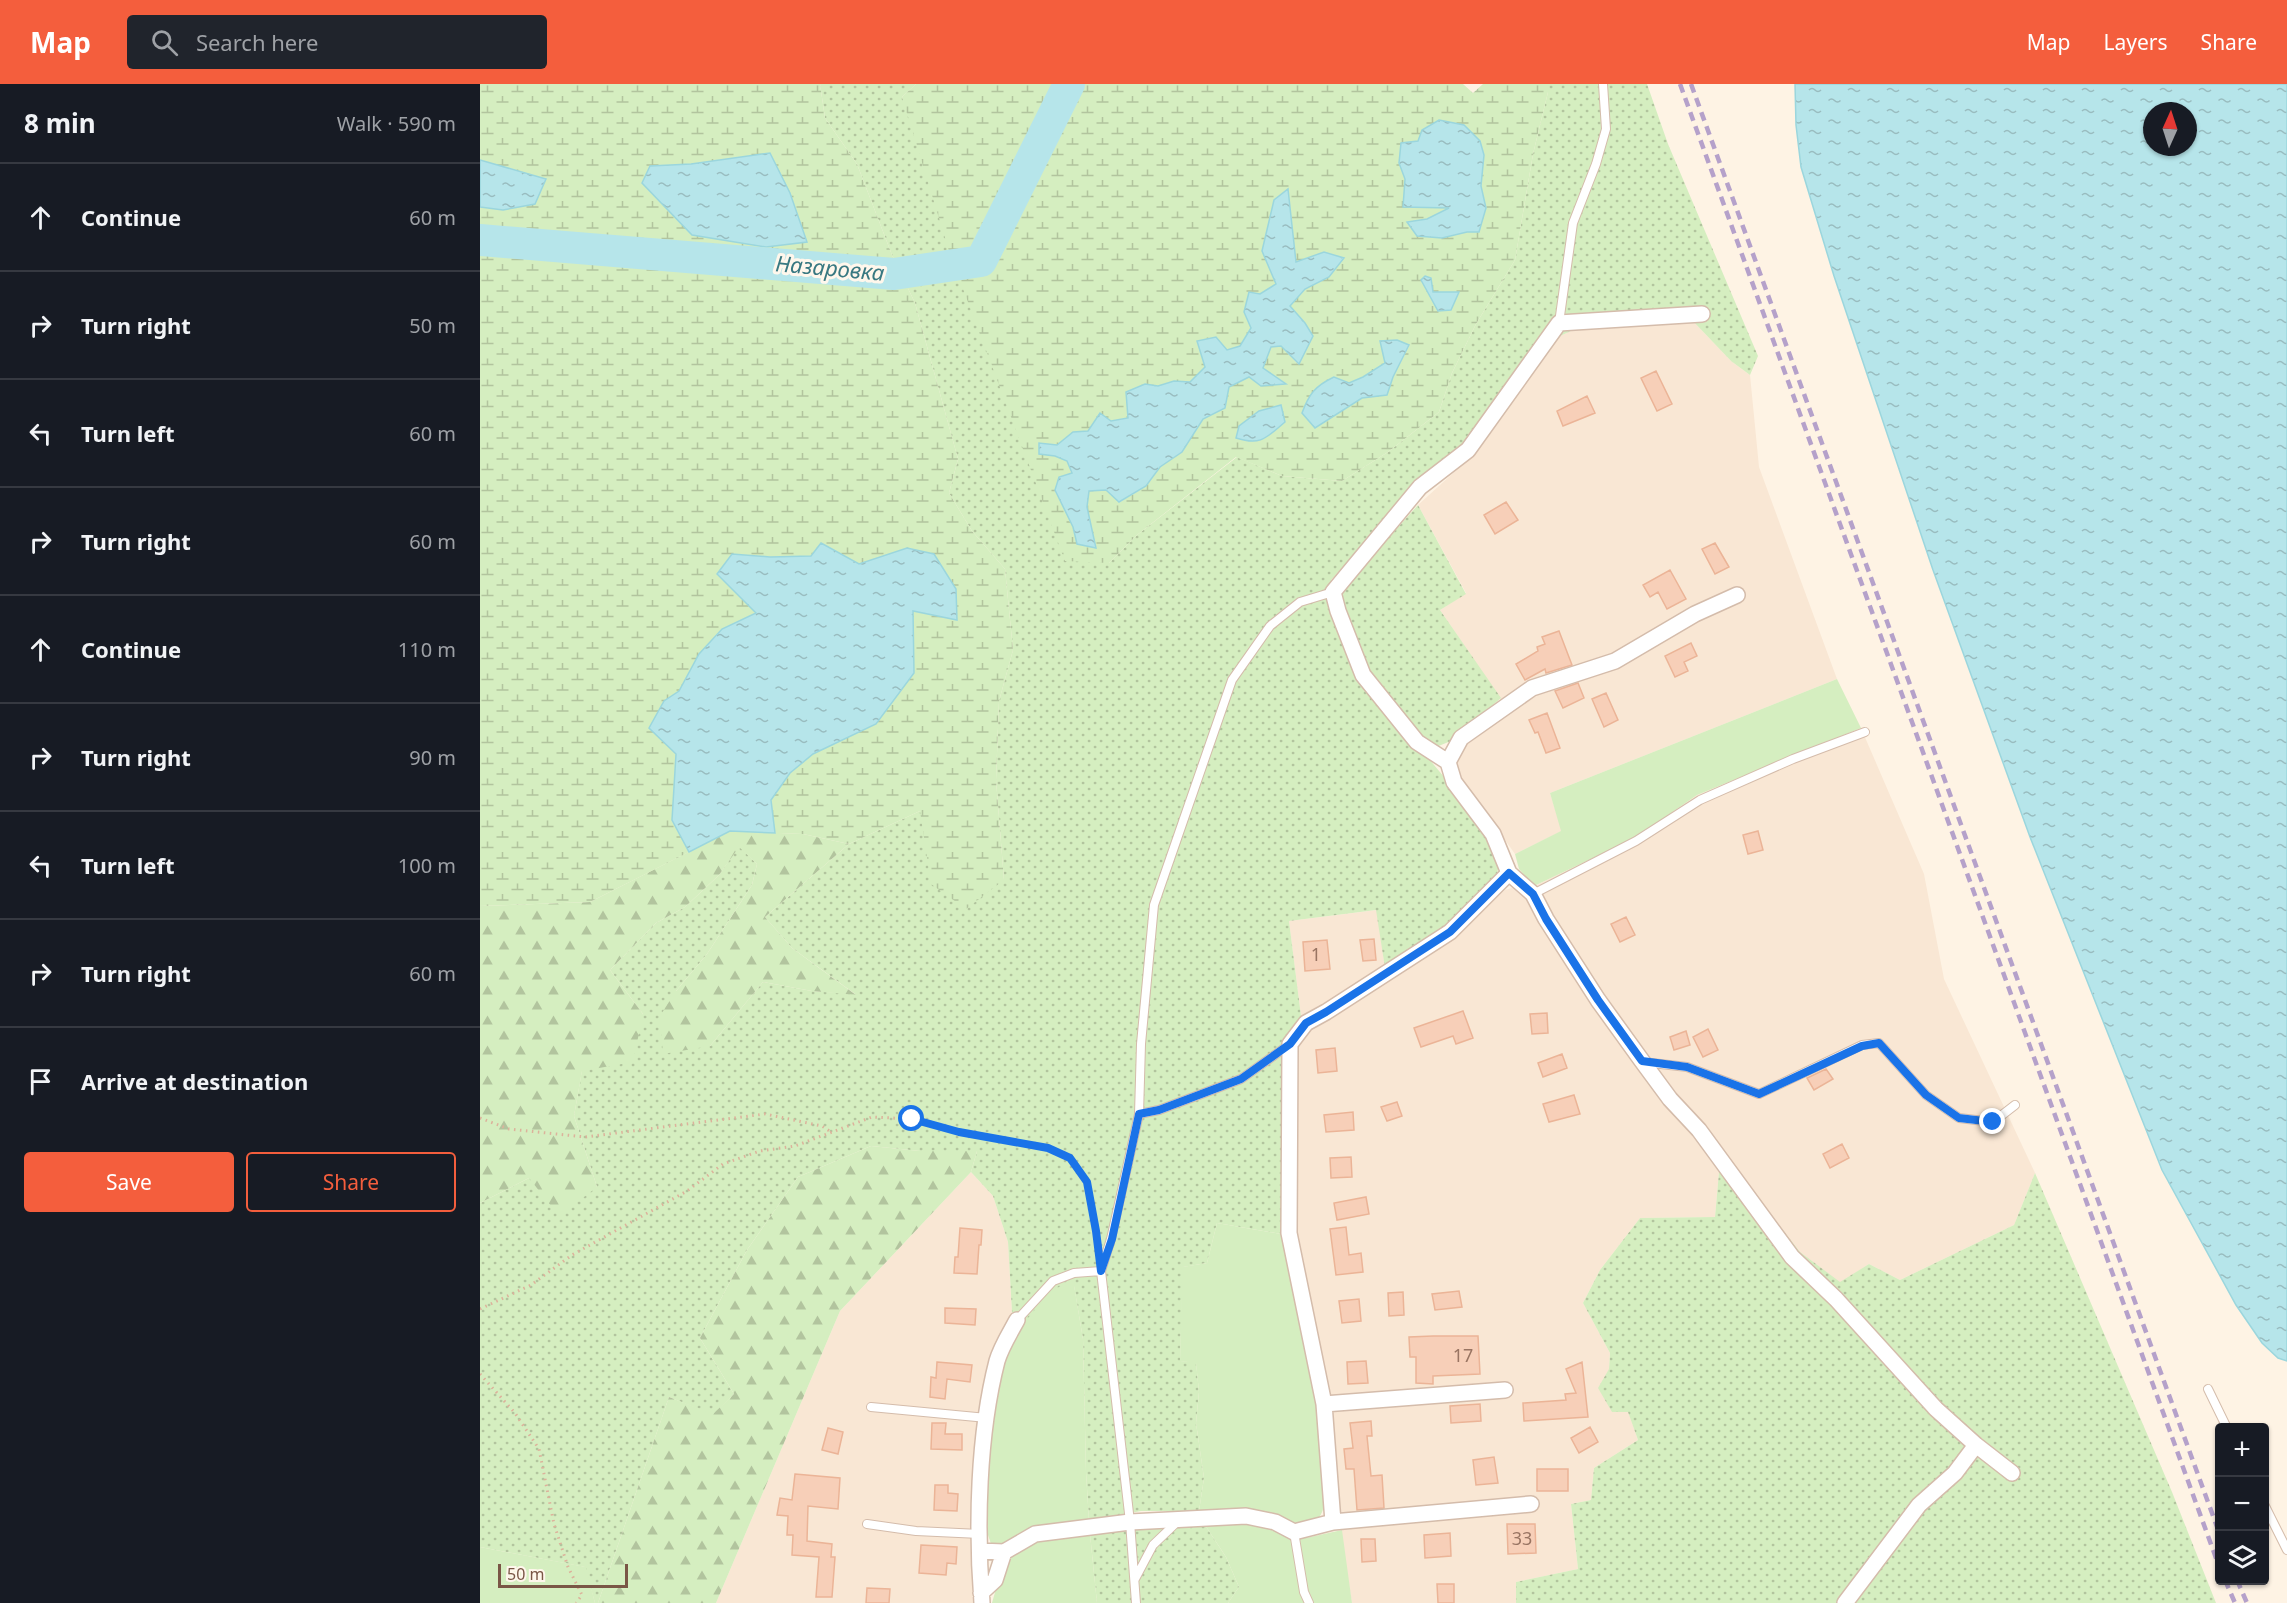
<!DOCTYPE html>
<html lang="en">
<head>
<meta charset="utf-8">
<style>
	:root { --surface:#171b24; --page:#20242c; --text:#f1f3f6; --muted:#9ea1a6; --line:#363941; --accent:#f45e3d }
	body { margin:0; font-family:"Noto Sans",sans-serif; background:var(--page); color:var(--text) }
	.controls { position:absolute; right:18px; bottom:18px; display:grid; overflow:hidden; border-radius:6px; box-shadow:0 2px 4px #0004 }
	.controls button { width:54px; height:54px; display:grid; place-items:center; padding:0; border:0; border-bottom:2px solid var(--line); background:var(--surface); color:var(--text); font:30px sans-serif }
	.compass { position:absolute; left:1663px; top:18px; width:54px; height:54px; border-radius:50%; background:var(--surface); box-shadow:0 2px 4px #0004; rotate:3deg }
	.scale { position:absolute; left:18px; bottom:15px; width:130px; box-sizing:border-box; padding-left:6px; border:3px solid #7a5646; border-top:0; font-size:16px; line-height:21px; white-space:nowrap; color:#7a5646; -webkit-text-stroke:4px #fff7ec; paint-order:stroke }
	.stop { position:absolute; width:18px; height:18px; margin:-14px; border:4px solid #1a73e8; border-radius:50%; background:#fff }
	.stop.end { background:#1a73e8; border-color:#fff; box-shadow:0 2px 6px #0008 }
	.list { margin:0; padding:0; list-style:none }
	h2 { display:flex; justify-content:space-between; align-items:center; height:78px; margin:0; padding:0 24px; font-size:26px }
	h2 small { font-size:20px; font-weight:400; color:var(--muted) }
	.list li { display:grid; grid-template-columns:39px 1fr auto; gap:18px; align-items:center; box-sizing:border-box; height:108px; padding:0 24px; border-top:2px solid var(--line) }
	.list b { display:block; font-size:22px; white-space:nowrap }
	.list em { font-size:20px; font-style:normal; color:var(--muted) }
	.actions { display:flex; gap:12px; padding:18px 24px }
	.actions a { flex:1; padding:14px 0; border:2px solid var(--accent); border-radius:6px; text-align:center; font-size:21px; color:var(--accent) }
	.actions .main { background:var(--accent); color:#fff }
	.icon { flex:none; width:33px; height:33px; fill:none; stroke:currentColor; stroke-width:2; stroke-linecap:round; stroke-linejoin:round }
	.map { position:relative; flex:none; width:1807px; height:1519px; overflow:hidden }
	header { display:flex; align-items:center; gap:36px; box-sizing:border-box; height:84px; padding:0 30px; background:var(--accent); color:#fff }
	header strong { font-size:28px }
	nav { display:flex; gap:33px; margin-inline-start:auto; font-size:21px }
	.search { width:420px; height:54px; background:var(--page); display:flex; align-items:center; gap:15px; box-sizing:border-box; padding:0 21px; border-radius:6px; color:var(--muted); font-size:22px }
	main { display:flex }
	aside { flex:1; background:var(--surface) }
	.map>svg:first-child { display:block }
	.residential { fill:#f9e7d4 }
	.grass { fill:url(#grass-dots) }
	.forest { fill:url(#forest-firs) }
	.wetland { fill:url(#wetland-marsh); fill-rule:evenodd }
	.garden { fill:#d5eec0 }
	.water { fill:url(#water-ripples); stroke:#9bd6dd; stroke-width:1.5; fill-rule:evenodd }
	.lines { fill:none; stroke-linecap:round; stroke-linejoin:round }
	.river { stroke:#b6e5ea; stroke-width:32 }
	.building { fill:#f7cfb8; stroke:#ebb497; stroke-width:1.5 }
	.lane-casing { stroke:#d4bcab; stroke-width:10 }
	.street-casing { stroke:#d4bcab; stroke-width:18 }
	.path { stroke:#dcb29b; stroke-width:3; stroke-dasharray:1.5 4.5; stroke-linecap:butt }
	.lane { stroke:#fff; stroke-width:8 }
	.street { stroke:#fff; stroke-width:15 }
	.rail { stroke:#b5a1ca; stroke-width:4.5; stroke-dasharray:9 6; stroke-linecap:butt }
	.route { stroke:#1a73e8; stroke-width:8 }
	.labels { text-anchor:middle; stroke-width:6; stroke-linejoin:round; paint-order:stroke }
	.number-label { font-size:18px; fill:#997462 }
	.water-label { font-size:22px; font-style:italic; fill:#387881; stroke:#fff7ec }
</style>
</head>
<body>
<header>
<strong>Map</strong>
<div class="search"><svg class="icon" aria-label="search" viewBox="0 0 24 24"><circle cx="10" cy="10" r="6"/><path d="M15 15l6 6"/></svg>Search here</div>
<nav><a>Map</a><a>Layers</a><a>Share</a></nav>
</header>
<main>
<aside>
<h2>8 min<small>Walk · 590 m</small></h2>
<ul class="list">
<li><svg class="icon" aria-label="ahead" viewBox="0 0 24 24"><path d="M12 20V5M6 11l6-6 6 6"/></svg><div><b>Continue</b></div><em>60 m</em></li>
<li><svg class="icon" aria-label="right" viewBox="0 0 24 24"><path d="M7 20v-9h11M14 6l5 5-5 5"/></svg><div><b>Turn right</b></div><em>50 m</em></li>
<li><svg class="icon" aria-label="left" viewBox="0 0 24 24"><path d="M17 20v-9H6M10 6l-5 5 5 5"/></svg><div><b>Turn left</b></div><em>60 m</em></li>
<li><svg class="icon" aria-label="right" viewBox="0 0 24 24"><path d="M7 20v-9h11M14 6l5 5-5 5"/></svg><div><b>Turn right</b></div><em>60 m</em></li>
<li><svg class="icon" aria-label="ahead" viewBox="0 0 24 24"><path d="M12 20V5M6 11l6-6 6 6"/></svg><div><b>Continue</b></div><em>110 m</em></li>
<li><svg class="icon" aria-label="right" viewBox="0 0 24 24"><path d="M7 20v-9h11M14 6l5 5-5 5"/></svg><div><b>Turn right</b></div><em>90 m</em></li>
<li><svg class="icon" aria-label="left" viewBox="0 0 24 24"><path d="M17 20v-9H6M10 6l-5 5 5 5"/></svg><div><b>Turn left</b></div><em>100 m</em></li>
<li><svg class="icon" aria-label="right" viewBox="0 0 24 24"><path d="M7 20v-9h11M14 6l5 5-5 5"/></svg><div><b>Turn right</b></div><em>60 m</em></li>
<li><svg class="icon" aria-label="arrive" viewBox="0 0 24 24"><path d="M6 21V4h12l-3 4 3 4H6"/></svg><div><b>Arrive at destination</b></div></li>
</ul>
<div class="actions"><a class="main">Save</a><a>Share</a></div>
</aside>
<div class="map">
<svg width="1807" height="1519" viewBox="0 0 1807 1519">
	<defs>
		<pattern id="grass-dots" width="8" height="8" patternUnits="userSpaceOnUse" patternTransform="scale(1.5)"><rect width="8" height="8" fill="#d5eec0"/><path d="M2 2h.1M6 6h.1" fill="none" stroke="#b2c49e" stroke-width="1.8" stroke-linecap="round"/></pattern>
		<pattern id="forest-firs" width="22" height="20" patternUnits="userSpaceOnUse" patternTransform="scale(1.5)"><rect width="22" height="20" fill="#d5eec0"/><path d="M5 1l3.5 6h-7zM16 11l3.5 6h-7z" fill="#b2c49e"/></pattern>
		<pattern id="wetland-marsh" width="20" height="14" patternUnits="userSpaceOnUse" patternTransform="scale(1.5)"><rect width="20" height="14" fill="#d5eec0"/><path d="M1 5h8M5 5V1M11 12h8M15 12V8" fill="none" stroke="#b2c49e"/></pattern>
		<pattern id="water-ripples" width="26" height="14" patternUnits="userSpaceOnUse" patternTransform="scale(1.5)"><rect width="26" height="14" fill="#b6e5ea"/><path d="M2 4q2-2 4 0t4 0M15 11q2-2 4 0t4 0" fill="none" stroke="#99bcbf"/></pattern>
	</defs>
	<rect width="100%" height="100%" fill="#fef3e4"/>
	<path class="residential" d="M1211,235L1251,277L1270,291L1279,383L1357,595L1070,709L1082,747L1035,770L978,690L976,677L984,663L1028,626L960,526L986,509L938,421L992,372L1005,357L1078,253L1093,246Z
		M1381,644L1444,790L1464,895L1555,1089L1534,1141L1420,1196L1389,1180L1360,1199L1320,1168L1253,1082L1227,1042L1193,1007L1120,908L1054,802L1155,754L1217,711Z
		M1032,804L1046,815L1116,921L1239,1088L1235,1133L1160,1134L1120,1186L1103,1219L1130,1269L1129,1285L1148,1327L1158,1356L1114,1384L1111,1416L1091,1420L1098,1485L1036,1498V1519H872L813,1145L816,963L829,945L973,854L1025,806Z
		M897,826L905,884L821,932L809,837Z
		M491,1088L513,1112L528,1158L532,1228L511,1275L498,1374L492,1508L493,1519H236L360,1227Z"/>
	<path class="grass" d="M340,0H436L422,13L629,479L657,451L757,373L802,392L862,397L908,368L959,328L972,289L996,240L1035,176L1053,70L1068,8V0H1167L1188,60L1278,272L1270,291L1251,277L1211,235L1093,246L1078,253L1064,248L984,363L938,398L851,496L852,525L880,593L970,700L1007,752L1017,770L1018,785L1016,796L973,836L905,884L896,826L809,837L821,932L804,956V1066L801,1150L737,1139L727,1179L703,1183L700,1277L716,1278L719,1308L716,1339L724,1394L719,1427H661L609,1437L606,1388L603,1255L594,1202L542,1241L532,1228L528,1158L513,1112L491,1088L497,1067H440L391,1062L318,1093L267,1166L220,1254L254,1310L233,1331L189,1313L118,1519H115L105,1483L0,1463V1119L49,1094L117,1103L94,1032L102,986L163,930L130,886L176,839L205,823L239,791L259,762L277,780L272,801L227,870L196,907L230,962L283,898L332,907L375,910L312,864L285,833L369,760L440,727L524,796L516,696L519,617L533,566L525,485L492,447L469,409L478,375L435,219L412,171L377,80L345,34Z
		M938,421L986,510L960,526L1021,614L971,657L956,663L944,654L915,622L888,587L861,525L863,507L872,494Z
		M1253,1082L1320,1168L1360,1198L1389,1180L1420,1196L1534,1141L1555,1089L1692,1408L1736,1519H1036V1498L1098,1485L1091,1420L1111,1416L1114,1384L1158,1356L1148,1328H1132L1118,1304L1129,1285L1130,1269L1103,1219L1120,1186L1160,1134L1235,1133L1239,1088Z
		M725,1441L746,1473L759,1503L748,1519H617L610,1450L659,1443Z"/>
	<path class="forest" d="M250,747L323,750L369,760L285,833L312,864L376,911L332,907L283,898L230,962L183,970L180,932L196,907L227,870L272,801L277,780L259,763L239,791L205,823L176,839L130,886L163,930L153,978L102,987L94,1032L117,1103L79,1132L49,1094L0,1119V822L110,818Z
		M391,1062L440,1067H497L491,1088L360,1227L236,1519H118L189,1313L233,1330L254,1310L220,1254L267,1166L318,1093Z"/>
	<path class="wetland" d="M0,0H340L345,34L377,80L412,171L435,219L478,375L469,409L492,447L525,485L533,566L519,617L516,696L524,796L486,825L451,800L440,727L369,760L323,750L295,749L291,716L310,689L333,670L396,640L433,527L477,536L427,464L379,480L341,459L331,472L290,473L252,470L237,490L276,529L242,545L219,570L199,607L184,617L196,670L192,736L209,768L110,818L0,822V123L23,126L65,95L0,76ZM290,69L310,109L326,158L286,163L170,82L211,80Z
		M436,0H983L993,9L1003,0H1068V8L1053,70L1035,176L996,240L972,289L959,328L908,368L862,397L802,392L756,373L657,451L629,479L585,477L470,170L422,13ZM1004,71L1001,102L1006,124L987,148L962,154L937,152L927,138L947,135L970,123H923L925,95ZM808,105L816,178L844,168L863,174L849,193L825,205L810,222L825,239L818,280L801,262L791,263L783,284L805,299L770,292L749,303L745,324L723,335L702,368L680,383L666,402L640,418L626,406L609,407L607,423L615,463L597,460C595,451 586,429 586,424C586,404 596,398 588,377L575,372L559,370V359L577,361L593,348L608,347L631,337L649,334L646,309L665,300L678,302L694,297L710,298L725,283L718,257L747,266L760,262L771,244L764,228L780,210L797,200L794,116ZM901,257L929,262L913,293L907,311L882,314L835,343L869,299L883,293L905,279Z"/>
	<path class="garden" d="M1357,595L1381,644L1217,711L1155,754L1054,802L1039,785L1035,770L1081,747L1070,709Z
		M737,1139L801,1150L805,1160C813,1197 862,1413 839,1433C820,1449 789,1428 769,1426C752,1425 735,1427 719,1427L724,1394L716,1339L719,1308L716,1279L700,1277L702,1183L727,1179Z
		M587,1198L594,1201L603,1255L606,1388L609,1437L522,1461L511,1460L508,1451L507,1376L522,1277L542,1241L569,1209Z
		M759,1440L779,1441L804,1451L826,1454L862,1446L872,1519H748L759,1503L746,1473L725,1441Z
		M610,1450L617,1519H512C516,1505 521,1486 530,1475C548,1452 584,1454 610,1450Z
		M0,1463L106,1483L115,1519H0Z"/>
	<path class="water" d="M1315,0H1807V1277L1798,1274L1782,1259L1756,1221L1682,1086L1550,753L1453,486L1354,192L1321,83L1316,41ZM1672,27H1708V63H1672Z
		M959,36L984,41L1000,57L1004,71L1001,102L1006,124L999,148H987L962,154L937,152L927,138L947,135L969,124L923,123L925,95L919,79L921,59L938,57L942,46Z
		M290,69L310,109L327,158L286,163L212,151L162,99L170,82L211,80Z
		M0,76L66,95L55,120L23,126L0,123Z
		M808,105L816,178L844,168L864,174L849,193L825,205L810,222L825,239L833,252L819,280L801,262L791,263L783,284L806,300L781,302L769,293L749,303L745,324L723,335L702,368L680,383L666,402L639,418L626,406L609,407L607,423L616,464L597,460L593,443L575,406L579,393L592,389L587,377L575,372L559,370V359L577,361L593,348L608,347L620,329L631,337L648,334L646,308L665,300L678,302L694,297L710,298L725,283L717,257L736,253L747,266L760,262L771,244L764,228L769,208L780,210L796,200L782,167L794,116Z
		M945,192L951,194L953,208H979L971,226L958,227L941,196Z
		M917,256L929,261L913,293L907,311L882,314L835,344L822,329C829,310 835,302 854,293L869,299L883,293L905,279L900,257Z
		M801,321L805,338C786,354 781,362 756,354L759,342L779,327Z
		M341,459L379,480L427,464L454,470L476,505L477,536L433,527L434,589L396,640L333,670L310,689L291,716L295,749L250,747L209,768L192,736L196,670L169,644L184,617L199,607L219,570L242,545L276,529L237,490L252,470L290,473L331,472Z"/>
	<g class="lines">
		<path class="river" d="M0,156L414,190L501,177L589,0"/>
	</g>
	<path class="building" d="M1176,287L1192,320L1177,327L1161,294Z
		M1107,312L1115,329L1083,342L1077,327Z
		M1026,418L1038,436L1015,450L1004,431Z
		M1235,459L1249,483L1235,490L1222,465Z
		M1190,486L1206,515L1187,525L1178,508L1170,513L1163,501Z
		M1079,547L1092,581L1066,589L1065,585L1045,596L1036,580L1058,567L1057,563L1065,560L1062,553Z
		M1211,559L1217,572L1204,578L1208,587L1195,593L1185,572Z
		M1098,599L1104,614L1083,624L1075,607Z
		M1126,609L1138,636L1124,643L1112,615Z
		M1067,629L1080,664L1066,669L1058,648L1055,649L1049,636Z
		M1278,747L1283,766L1268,770L1263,751Z
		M1146,833L1155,851L1140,858L1131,840Z
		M894,855L896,876L883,877L880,856Z
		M847,856L850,885L825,887L823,858Z
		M983,927L993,954L976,960L973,952L941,963L934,944Z
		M1067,929L1068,949L1052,950L1050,930Z
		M1228,945L1238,966L1223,973L1213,953Z
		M1206,947L1210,961L1194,966L1190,953Z
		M855,964L857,987L838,989L836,966Z
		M1082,970L1087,984L1063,993L1058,979Z
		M1346,985L1353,995L1334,1006L1327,994Z
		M1094,1011L1100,1030L1069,1038L1063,1020Z
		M917,1018L922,1032L907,1037L901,1023Z
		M873,1028L874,1046L846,1048L844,1031Z
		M1362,1060L1369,1074L1350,1084L1343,1070Z
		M871,1073L872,1093L851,1094L850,1074Z
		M886,1113L889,1130L857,1136L854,1119Z
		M866,1143L869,1171L881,1169L883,1188L856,1191L850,1145Z
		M480,1144L502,1146L501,1161H499L497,1190L474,1189L475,1173H478Z
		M979,1207L982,1223L955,1226L952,1210Z
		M923,1208L924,1231L909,1232L908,1209Z
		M879,1215L881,1237L862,1239L859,1217Z
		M465,1224L496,1225L495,1241L465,1239Z
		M953,1252H998L1000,1290L953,1292V1300L936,1299V1273H930L929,1253Z
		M886,1277L888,1299L868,1300L867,1278Z
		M457,1278L492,1281L490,1298L467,1295L465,1315L450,1313L451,1293L456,1294Z
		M1102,1278L1108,1333L1044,1337L1043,1319L1086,1316L1085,1310L1096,1309L1086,1285Z
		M1000,1320L1001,1337L971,1339L970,1322Z
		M891,1337L892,1352H887L891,1392L902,1391L904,1424L877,1426L874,1385H866L864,1365L873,1364L870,1339Z
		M452,1339H466L465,1350H482V1366L451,1365Z
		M1110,1343L1118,1358L1099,1369L1091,1354Z
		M348,1344L363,1348L358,1370L342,1366Z
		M1014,1373L1018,1399L996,1401L993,1376Z
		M1057,1385H1088V1407H1057Z
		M315,1390L360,1394L358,1425L328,1422L327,1457L352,1460L351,1473H355L352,1513H336L339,1473L312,1471L313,1451H307L308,1432L297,1431L300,1414L312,1416Z
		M455,1401H468V1409L478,1410L477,1427L454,1426Z
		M1027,1440H1055L1056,1469L1028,1470Z
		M970,1449L971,1472L945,1474L944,1451Z
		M881,1455H895L896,1477L882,1478Z
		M441,1461L477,1463L476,1480L467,1479L466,1491L439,1489Z
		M957,1500H974V1519H958Z
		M387,1504L410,1505L409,1519H386Z"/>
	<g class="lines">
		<defs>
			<path id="lane" d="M1079,239L1093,139L1116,80L1126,45L1123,0
				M1053,810L1156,757L1220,716L1313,675L1385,648
				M1163,978L1207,983L1279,1010L1382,961L1399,959L1446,1011L1479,1034L1513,1038L1535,1021
				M659,1030L679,1026L761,995L810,960
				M537,1236L573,1197L594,1189L621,1187
				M1728,1305L1747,1344
				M391,1323L507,1334
				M1784,1420L1807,1466
				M387,1440L436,1447L500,1450
				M814,1448L824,1508L829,1519
				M655,1495L673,1461L697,1438
				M656,1519L650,1438L621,1187L631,1155L659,1030L661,960L674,821L752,596L790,542L820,518L853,508"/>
			<path id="street" d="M1257,511L1215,530L1135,577L1052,604L981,654L968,678L974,698L1013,750L1029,789L1053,810L1066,835L1118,916L1162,977L1190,1015L1219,1046L1312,1173L1356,1215L1456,1325L1496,1361L1532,1389
				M968,678L937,658L883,591L858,527L853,508L940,403L988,366L1079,239L1222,230
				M844,1320L1025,1306
				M853,1438L844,1320L809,1149L810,960L826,939L846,928L970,848L1029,789
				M500,1467L524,1468L555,1450L650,1438L766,1432L795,1438L814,1448L853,1438L1051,1420
				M501,1509L515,1496L524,1468
				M502,1519C496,1443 498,1351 517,1277C521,1263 530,1249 537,1236
				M1365,1519L1439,1421L1475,1389L1496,1361"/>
		</defs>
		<use href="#lane" class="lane-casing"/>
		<use href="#street" class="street-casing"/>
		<path class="path" d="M0,1034L29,1045L105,1053L285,1030L342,1042L351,1048
			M0,1225L51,1201L92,1171L207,1107L243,1080L280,1067L315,1062L392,1033L432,1035L479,1048L568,1064L590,1073L607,1098L617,1155
			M0,1290L35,1329L59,1365L74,1440L88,1483L102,1511L96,1519"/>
		<use href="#lane" class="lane"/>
		<use href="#street" class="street"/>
		<path class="rail" d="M1200,0L1740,1485
			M1211,0L1740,1451
			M1745,1496L1755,1519
			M1757,1496L1767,1519"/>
	</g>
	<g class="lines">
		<path class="route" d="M432,1035L479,1048L568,1064L590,1074L607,1098L616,1147L621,1187L632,1155L659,1030L679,1026L761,995L810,960L826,939L846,928L970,848L1029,789L1053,810L1066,835L1118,916L1162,977L1207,983L1279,1010L1382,962L1399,959L1446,1011L1479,1034L1513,1038"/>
	</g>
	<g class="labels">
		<g class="number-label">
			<text x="836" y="877">1</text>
			<text x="983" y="1278">17</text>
			<text x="1042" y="1461">33</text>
		</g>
		<g class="water-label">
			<text transform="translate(350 184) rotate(5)" y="8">Назаровка</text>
		</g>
	</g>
</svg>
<div class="controls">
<button>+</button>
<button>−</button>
<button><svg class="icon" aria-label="layers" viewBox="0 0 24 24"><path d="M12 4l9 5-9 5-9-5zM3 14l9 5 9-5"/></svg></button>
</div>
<svg class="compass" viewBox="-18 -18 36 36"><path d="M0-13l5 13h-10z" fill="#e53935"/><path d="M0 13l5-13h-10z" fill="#9ea1a6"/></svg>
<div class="scale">50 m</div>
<div class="stop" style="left:432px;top:1035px"></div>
<div class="stop end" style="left:1513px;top:1038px"></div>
</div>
</main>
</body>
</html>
